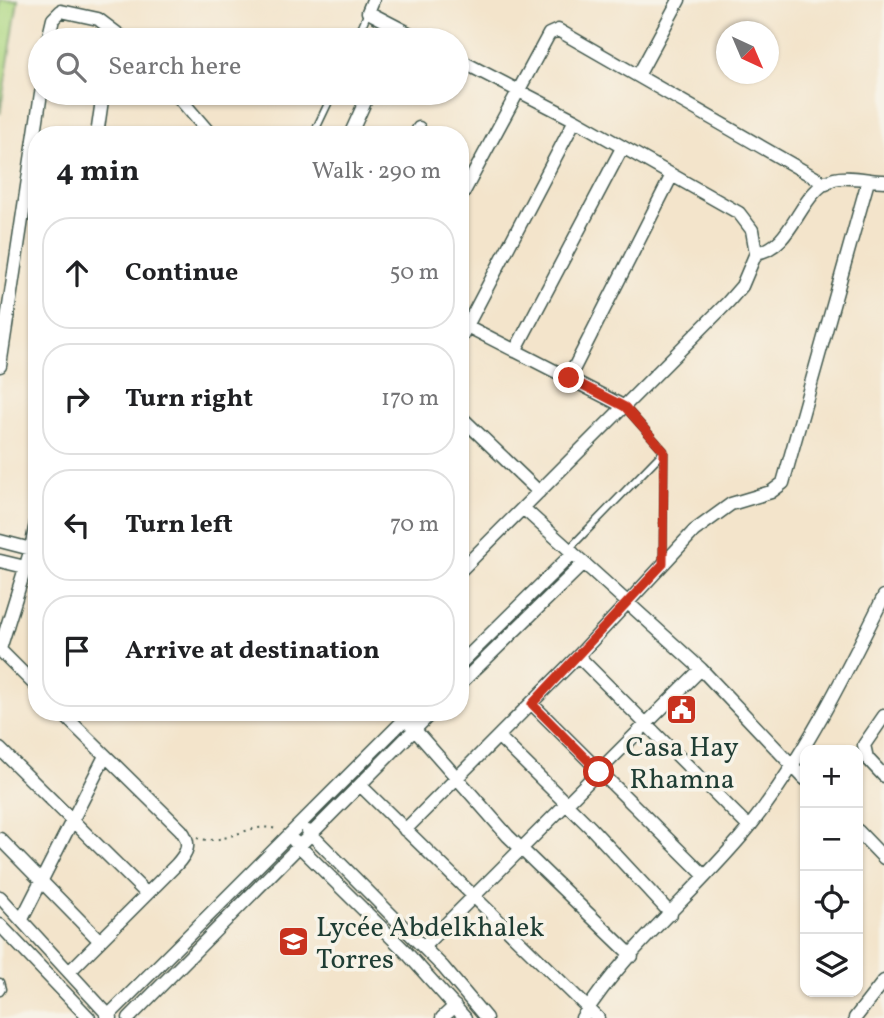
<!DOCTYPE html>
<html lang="en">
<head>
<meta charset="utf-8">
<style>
	:root { --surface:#fff; --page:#f6f6f6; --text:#202124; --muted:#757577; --line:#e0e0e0 }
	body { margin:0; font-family:Vollkorn,serif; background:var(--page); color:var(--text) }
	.controls { position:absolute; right:21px; bottom:21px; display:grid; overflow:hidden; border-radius:14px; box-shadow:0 2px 5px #0004 }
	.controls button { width:63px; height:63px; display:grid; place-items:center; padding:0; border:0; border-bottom:2px solid var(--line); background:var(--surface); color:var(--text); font:35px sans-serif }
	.compass { position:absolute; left:716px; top:21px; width:63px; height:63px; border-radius:50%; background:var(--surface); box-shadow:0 2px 5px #0004; rotate:136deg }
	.stop { position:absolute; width:21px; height:21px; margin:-16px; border:5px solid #c8321e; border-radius:50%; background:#fff }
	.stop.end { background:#c8321e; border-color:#fff; box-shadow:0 2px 7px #0008 }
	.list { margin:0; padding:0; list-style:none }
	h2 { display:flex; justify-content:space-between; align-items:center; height:91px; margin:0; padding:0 28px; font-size:30px }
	h2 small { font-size:23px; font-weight:400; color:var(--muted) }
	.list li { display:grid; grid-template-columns:46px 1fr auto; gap:21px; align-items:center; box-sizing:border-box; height:112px; margin:0 14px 14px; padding:0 14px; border:2px solid var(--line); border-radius:28px }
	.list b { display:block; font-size:26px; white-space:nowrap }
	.list em { font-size:23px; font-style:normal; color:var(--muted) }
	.icon { flex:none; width:38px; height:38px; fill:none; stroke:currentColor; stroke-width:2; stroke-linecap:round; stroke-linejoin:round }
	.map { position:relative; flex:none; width:884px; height:1018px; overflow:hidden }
	.search { position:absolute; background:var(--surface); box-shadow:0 2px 5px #0004; left:28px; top:28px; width:441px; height:77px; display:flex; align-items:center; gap:18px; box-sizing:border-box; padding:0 24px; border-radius:38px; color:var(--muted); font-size:26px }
	.panel { position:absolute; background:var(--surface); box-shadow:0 2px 5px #0004; left:28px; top:126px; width:441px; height:595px; border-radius:28px }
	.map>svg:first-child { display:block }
	.green { fill:#aed883; stroke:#668a5c; stroke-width:2 }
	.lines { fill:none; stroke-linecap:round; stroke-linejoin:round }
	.service-casing { stroke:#3f564b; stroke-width:9 }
	.minor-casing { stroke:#3f564b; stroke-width:15 }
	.path { stroke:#3f564b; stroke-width:2; stroke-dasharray:2 5; stroke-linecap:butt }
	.service { stroke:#fff; stroke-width:6 }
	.minor { stroke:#fff; stroke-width:12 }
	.route { stroke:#c8321e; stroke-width:9 }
	.labels { text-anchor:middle; stroke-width:7; stroke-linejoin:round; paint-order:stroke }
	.poi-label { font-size:28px; fill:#1f3d34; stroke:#f7f3e8 }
</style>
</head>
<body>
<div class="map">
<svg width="884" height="1018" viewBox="0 0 884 1018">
	<rect width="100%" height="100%" fill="#f7f3e8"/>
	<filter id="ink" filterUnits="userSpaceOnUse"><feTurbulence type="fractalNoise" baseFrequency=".0143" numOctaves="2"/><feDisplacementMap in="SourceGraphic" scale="14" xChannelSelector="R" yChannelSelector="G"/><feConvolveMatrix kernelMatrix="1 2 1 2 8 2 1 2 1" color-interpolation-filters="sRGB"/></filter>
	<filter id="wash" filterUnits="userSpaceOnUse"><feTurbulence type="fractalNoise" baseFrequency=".00686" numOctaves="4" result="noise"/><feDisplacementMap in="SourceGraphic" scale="28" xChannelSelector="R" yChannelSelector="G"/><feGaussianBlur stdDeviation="1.57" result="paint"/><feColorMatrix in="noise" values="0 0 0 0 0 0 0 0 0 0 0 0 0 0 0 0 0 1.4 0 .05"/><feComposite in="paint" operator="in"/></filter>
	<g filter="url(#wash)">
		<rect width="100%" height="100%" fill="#f3e4cb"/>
		<path class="green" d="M0,0H18L0,114Z"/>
	</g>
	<g filter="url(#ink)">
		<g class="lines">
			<defs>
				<path id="service" d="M356,40L368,12
					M313,135L333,93
					M625,407L664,451L663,562
					M569,549L664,451
					M0,982L2,989L0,992"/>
				<path id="minor" d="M373,0L368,12L422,40
					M48,40L53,19L61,11L98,19L126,40
					M457,59L575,120L739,213L752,230L756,253L742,286L728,302L460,571
					M639,74L679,0
					M175,93L211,135
					M97,135L103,93
					M350,135L369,93
					M415,135L419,128
					M460,199L549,34L558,30L826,184
					M756,253C795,247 798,191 834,179C849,175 869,181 884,181
					M461,323L625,407
					M460,339L575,120
					M515,351L622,148
					M0,366L41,93
					M569,378L672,175
					M460,416L539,492
					M523,508L701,669L805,779
					M0,541L31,549
					M0,561L25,567
					M0,649L31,549L37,518
					M0,650L37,687
					M578,656L749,827
					M460,664L573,553
					M460,684L584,563
					M532,704L705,876
					M61,712L181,830C192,844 187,853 176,865L70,971
					M399,712L508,836L632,956
					M884,716L864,745L867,758L884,776
					M499,737L591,828L671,914
					M0,749L147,894
					M360,785L598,1018
					M405,830L578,656L694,531L731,504L771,492L783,483L868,181
					M308,831L443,967L486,1018
					M858,831L884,858
					M0,839L100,941
					M294,841L405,951L465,1018
					M0,897L111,1018
					M22,919L105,756
					M0,925L89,1018
					M423,947L701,669
					M106,1018L412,712
					M129,1018L432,712
					M442,1018L455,1006
					M582,1018C627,946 697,892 750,826C804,757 845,675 884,596
					M855,1018L884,981"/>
			</defs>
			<use href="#service" class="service-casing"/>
			<use href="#minor" class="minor-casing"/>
			<path class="path" d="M197,838C225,847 249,821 276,829"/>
			<use href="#service" class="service"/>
			<use href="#minor" class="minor"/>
		</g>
	</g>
	<g class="lines" filter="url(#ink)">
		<path class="route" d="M569,378L625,407L664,451L663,564L532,704L599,772"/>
	</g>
	<defs>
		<symbol id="civic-square" viewBox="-11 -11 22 22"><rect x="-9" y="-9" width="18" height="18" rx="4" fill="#c8321e" stroke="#f7f3e8"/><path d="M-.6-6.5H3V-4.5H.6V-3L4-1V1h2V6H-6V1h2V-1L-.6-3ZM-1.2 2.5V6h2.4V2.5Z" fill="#fff"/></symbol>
		<symbol id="school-square" viewBox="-11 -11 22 22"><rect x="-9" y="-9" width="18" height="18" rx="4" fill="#c8321e" stroke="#f7f3e8"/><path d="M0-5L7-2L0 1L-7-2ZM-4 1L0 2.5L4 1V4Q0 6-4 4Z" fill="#fff"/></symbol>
	</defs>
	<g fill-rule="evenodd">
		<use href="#civic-square" x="664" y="692" width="35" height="35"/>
		<use href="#school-square" x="276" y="924" width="35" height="35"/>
	</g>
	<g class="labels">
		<g class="poi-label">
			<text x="682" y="756">Casa Hay<tspan x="682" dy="32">Rhamna</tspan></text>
			<text x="316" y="936" text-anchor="start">Lycée Abdelkhalek<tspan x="316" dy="32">Torres</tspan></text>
		</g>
	</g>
</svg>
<div class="controls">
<button>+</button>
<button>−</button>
<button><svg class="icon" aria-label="locate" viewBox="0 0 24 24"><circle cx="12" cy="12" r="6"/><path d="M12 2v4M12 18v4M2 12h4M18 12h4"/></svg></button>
<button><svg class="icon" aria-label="layers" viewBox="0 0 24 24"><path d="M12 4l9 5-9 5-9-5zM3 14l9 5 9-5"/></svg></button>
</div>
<svg class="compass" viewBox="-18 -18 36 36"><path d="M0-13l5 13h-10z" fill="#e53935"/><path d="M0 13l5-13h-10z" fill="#757577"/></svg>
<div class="stop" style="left:599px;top:772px"></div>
<div class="stop end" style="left:569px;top:378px"></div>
<div class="search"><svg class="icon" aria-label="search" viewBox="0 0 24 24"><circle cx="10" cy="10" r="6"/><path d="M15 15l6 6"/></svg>Search here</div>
<section class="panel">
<h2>4 min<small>Walk · 290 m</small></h2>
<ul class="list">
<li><svg class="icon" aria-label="ahead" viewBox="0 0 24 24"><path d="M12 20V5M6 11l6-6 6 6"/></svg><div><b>Continue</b></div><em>50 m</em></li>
<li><svg class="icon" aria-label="right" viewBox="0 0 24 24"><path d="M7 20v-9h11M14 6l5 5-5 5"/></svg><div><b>Turn right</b></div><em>170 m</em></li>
<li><svg class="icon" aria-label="left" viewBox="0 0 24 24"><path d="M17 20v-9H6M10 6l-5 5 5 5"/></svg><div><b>Turn left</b></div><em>70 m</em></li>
<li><svg class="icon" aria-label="arrive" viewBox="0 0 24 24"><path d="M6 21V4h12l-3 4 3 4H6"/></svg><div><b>Arrive at destination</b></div></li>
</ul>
</section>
</div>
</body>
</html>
